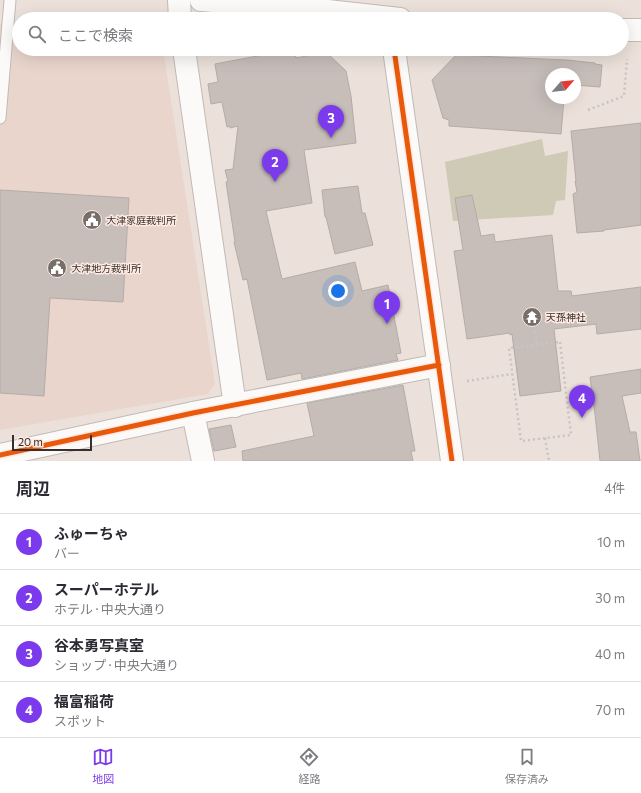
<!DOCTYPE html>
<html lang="ja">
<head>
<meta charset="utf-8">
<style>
	:root { --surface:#fff; --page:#f7f7f7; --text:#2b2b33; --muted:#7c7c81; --line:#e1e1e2; --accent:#7c3aed }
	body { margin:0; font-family:Commissioner,"Noto Sans JP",sans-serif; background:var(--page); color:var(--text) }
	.compass { position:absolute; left:545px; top:68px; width:36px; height:36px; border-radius:50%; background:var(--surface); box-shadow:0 4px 16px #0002; rotate:62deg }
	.scale { position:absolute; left:12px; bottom:10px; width:80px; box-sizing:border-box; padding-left:4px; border:2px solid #37302c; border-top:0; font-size:11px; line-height:14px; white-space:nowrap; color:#37302c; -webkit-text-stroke:3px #feeae2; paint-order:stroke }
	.you { position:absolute; left:338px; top:291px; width:14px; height:14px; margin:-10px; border:3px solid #fff; border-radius:50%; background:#1a73e8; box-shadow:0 0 0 6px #1a73e833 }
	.badge { display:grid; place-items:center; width:26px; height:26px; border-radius:50%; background:var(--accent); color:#fff; font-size:13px; font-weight:700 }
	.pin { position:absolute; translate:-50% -33px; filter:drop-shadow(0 1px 2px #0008) }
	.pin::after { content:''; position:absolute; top:21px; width:14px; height:12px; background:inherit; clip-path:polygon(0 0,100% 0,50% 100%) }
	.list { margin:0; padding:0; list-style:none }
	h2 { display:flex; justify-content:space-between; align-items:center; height:52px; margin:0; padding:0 16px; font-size:17px }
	h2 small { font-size:13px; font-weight:400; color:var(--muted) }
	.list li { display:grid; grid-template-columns:26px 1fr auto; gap:12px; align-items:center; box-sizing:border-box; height:56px; padding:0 16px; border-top:1px solid var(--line) }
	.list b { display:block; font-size:15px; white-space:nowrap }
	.list p { margin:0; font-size:13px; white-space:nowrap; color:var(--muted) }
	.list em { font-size:13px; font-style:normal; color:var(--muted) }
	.icon { flex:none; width:22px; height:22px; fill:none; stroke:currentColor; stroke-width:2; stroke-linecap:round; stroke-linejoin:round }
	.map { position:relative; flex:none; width:641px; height:461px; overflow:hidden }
	.search { position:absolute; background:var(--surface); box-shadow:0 4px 16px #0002; left:12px; right:12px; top:12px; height:44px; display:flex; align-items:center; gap:10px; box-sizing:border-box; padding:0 14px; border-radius:22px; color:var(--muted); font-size:15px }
	.sheet { height:276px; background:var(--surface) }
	nav { display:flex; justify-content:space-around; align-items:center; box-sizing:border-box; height:56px; border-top:1px solid var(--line); background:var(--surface); font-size:11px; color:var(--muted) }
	nav a { display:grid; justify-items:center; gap:2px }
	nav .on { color:var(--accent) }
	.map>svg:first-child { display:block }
	.built { fill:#e9d5cc }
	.green { fill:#cecab5 }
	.building { fill:#c7beba; stroke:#b4aca7 }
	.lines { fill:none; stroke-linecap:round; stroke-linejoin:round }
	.service-casing { stroke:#c2bab5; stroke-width:13 }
	.minor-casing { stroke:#c2bab5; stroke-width:24 }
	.tertiary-casing { stroke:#c2bab5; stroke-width:24 }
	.path { stroke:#c7c4c3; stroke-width:2.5; stroke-dasharray:2 3; stroke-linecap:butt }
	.service { stroke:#fcfaf9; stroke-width:11 }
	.minor { stroke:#fcfaf9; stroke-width:22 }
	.tertiary { stroke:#fcfaf9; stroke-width:22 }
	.cycleway-casing { stroke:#feeae2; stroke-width:8 }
	.cycleway { stroke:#e8590c; stroke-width:5 }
	.labels { text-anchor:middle; stroke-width:3; stroke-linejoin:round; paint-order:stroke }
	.poi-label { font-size:10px; fill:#37302c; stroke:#feeae2; text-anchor:start }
</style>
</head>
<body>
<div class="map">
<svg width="641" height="461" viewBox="0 0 641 461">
	<rect width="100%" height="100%" fill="#ebe0da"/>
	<path class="built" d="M0,24L19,25V49H163L215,384L208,394L0,430Z"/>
	<path class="green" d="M542,139L545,156L568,151L565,200L556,201L553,215L453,221L445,162Z"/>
	<path class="building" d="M294,49L296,58L326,52L346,71L351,96L356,143L304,150L312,203L266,211L282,279L355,262L362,291L388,285L401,353L396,354L398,360L302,379L301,373L267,380L247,279L243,280L234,242H235L226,182L228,181L225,170L233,169L238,126L230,128V126L227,127L222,102L211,104L208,84L218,82L215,64Z
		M456,55L567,60L595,63V64L602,65L600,87L575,85V74H551V98H564L561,134L449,126V120L443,118L432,80Z
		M641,123V225L604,230V231L577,233L573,194L577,192L575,181H576L571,131Z
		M358,186L362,213H365L373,245L335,254L326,217H325L322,190Z
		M0,190L129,198L123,302L50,298L44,396L0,393Z
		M472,195L481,236L494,234L495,242L552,235L558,291H571L572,296L641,287V329L597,334L596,324L554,329L561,391L520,396L512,334L510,335V333L467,339L454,251L463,250L455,198Z
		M641,369V393L622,396L630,432H636L640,461H600L595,414L590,377Z
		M403,385L415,451H411L413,461H243L242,451L314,436L307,403Z
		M231,425L236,447L214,451L209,429Z"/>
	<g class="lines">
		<defs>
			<path id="service" d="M0,118L10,0"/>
			<path id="minor" d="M179,0L180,19
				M184,49L235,406
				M193,413L203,461"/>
			<path id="tertiary" d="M201,0L301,8L400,19
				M622,30H641
				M394,49L452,461
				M0,455L193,413L439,365"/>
		</defs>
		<use href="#service" class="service-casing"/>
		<use href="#minor" class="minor-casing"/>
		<use href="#tertiary" class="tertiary-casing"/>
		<path class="path" d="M588,110L624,96L627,59
			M535,331L537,345
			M560,342L571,435L521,441L509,348Z
			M467,381L512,374
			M545,438L549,461"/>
		<use href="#service" class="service"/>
		<use href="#minor" class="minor"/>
		<use href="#tertiary" class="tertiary"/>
		<defs>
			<path id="cycleway" d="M394,49L452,461
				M0,455L193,413L439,365"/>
		</defs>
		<use href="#cycleway" class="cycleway-casing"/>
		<use href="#cycleway" class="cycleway"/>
	</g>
	<defs>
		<symbol id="civic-disc" viewBox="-11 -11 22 22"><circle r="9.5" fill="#766e69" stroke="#feeae2"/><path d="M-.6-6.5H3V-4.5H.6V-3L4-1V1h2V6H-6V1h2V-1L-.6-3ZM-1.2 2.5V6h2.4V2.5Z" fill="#fff"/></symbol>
		<symbol id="temple-disc" viewBox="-11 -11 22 22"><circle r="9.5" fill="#766e69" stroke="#feeae2"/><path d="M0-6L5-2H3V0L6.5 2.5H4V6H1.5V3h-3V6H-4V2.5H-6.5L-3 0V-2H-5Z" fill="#fff"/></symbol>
	</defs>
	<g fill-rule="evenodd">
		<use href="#civic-disc" x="81" y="209" width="22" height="22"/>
		<use href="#civic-disc" x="46" y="257" width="22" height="22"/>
		<use href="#temple-disc" x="521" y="306" width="22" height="22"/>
	</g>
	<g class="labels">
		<g class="poi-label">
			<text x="106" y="224">大津家庭裁判所</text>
			<text x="71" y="272">大津地方裁判所</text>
			<text x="546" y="321">天孫神社</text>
		</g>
	</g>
</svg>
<svg class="compass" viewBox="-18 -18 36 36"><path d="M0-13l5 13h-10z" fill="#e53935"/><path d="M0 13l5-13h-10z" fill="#7c7c81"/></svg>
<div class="scale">20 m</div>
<div class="you"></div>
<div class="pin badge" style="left:387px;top:324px">1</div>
<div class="pin badge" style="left:275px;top:182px">2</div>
<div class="pin badge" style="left:331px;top:138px">3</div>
<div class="pin badge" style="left:582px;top:418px">4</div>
<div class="search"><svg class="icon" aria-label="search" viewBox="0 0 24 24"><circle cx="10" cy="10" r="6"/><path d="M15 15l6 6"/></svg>ここで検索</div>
</div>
<section class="sheet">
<h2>周辺<small>4件</small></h2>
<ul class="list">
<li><span class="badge">1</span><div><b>ふゅーちゃ</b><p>バー</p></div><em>10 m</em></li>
<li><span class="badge">2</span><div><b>スーパーホテル</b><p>ホテル · 中央大通り</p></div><em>30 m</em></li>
<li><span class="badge">3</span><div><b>谷本勇写真室</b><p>ショップ · 中央大通り</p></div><em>40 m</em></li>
<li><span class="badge">4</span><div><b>福富稲荷</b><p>スポット</p></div><em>70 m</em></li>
</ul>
</section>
<nav>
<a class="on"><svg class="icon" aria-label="map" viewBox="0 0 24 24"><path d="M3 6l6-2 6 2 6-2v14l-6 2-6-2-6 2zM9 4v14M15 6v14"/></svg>地図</a>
<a><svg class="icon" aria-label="directions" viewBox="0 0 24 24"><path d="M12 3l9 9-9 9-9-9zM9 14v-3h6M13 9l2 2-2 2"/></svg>経路</a>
<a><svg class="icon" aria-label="saved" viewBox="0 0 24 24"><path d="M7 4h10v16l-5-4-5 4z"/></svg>保存済み</a>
</nav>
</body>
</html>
